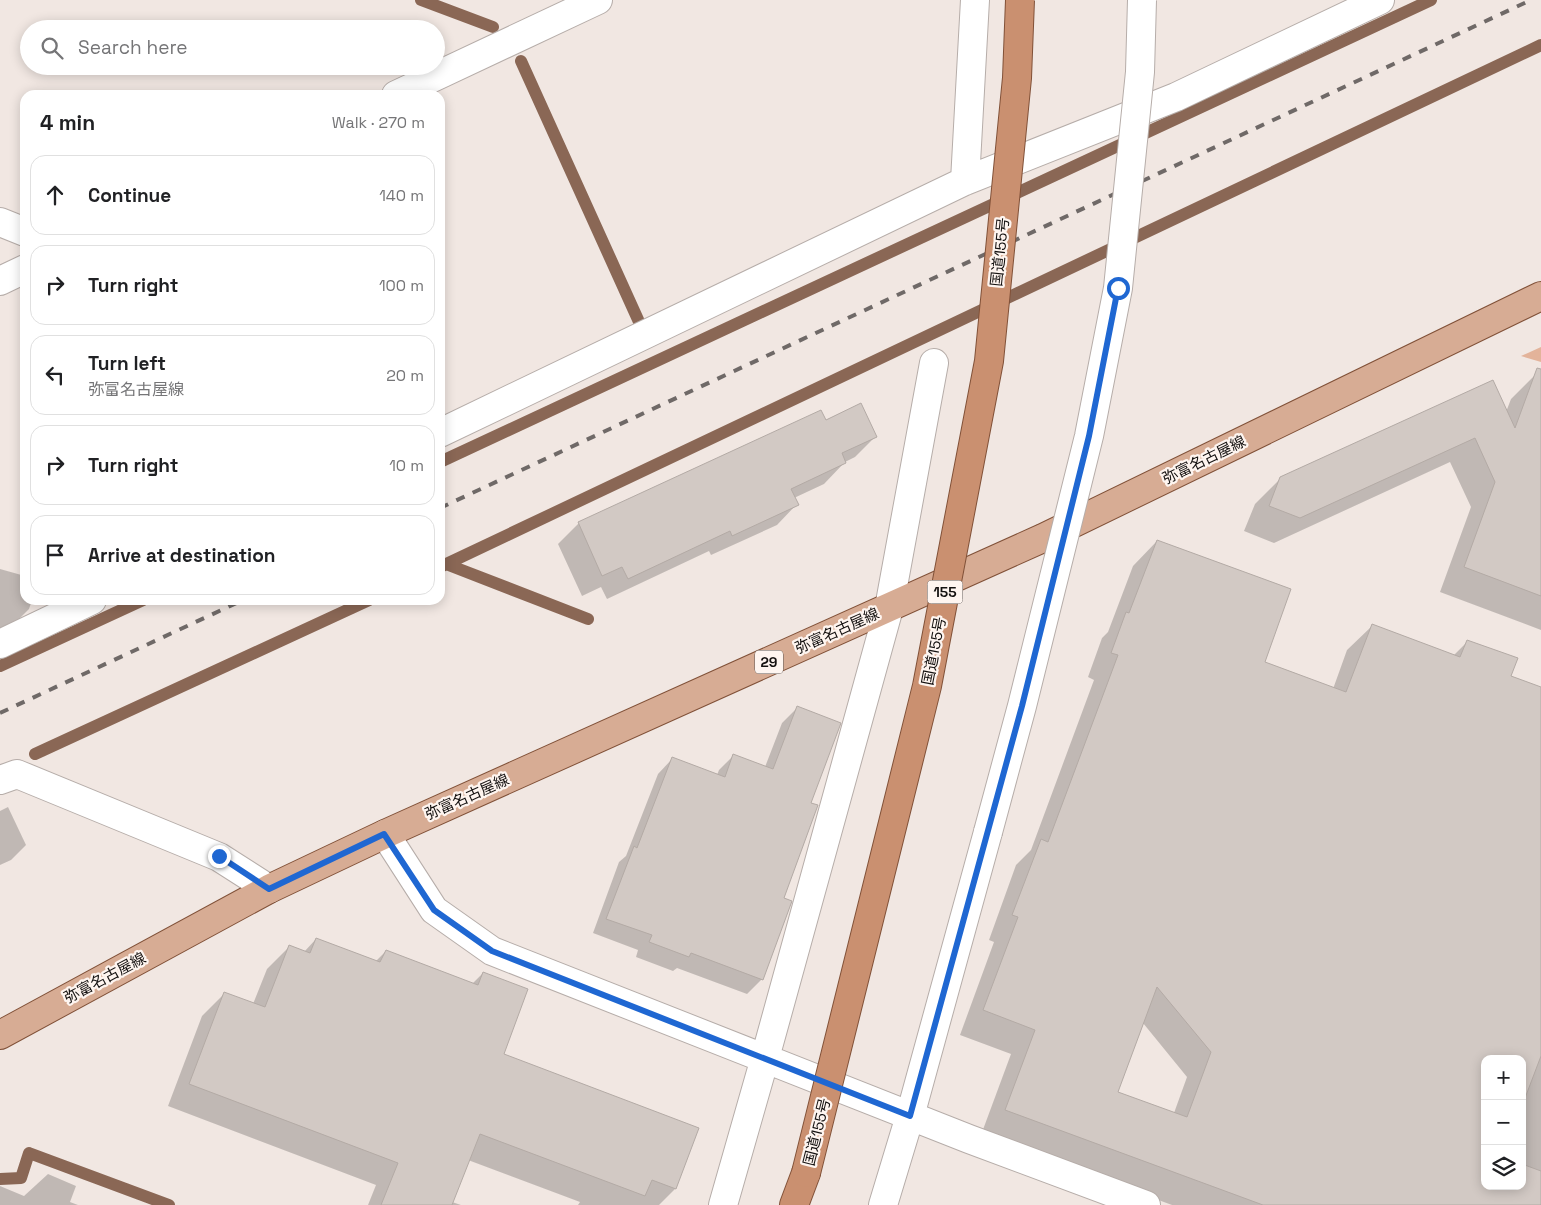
<!DOCTYPE html>
<html lang="en">
<head>
<meta charset="utf-8">
<style>
	:root { --surface:#fff; --page:#f2f2f2; --text:#202124; --muted:#757577; --line:#e0e0e0 }
	body { margin:0; font-family:"Space Grotesk","Noto Sans JP",sans-serif; background:var(--page); color:var(--text) }
	.controls { position:absolute; right:15px; bottom:15px; display:grid; overflow:hidden; border-radius:10px; box-shadow:0 2px 12px #0003 }
	.controls button { width:45px; height:45px; display:grid; place-items:center; padding:0; border:0; border-bottom:1px solid var(--line); background:var(--surface); color:var(--text); font:25px sans-serif }
	.stop { position:absolute; width:15px; height:15px; margin:-11px; border:4px solid #1f67d2; border-radius:50%; background:#fff }
	.stop.end { background:#1f67d2; border-color:#fff; box-shadow:0 1px 5px #0008 }
	.list { margin:0; padding:0; list-style:none }
	h2 { display:flex; justify-content:space-between; align-items:center; height:65px; margin:0; padding:0 20px; font-size:21px }
	h2 small { font-size:16px; font-weight:400; color:var(--muted) }
	.list li { display:grid; grid-template-columns:32px 1fr auto; gap:15px; align-items:center; box-sizing:border-box; height:80px; margin:0 10px 10px; padding:0 10px; border:1px solid var(--line); border-radius:15px }
	.list b { display:block; font-size:19px; white-space:nowrap }
	.list p { margin:0; font-size:16px; white-space:nowrap; color:var(--muted) }
	.list em { font-size:16px; font-style:normal; color:var(--muted) }
	.icon { flex:none; width:28px; height:28px; fill:none; stroke:currentColor; stroke-width:2; stroke-linecap:round; stroke-linejoin:round }
	.map { position:relative; flex:none; width:1541px; height:1205px; overflow:hidden }
	.search { position:absolute; background:var(--surface); box-shadow:0 2px 12px #0003; left:20px; top:20px; width:425px; height:55px; display:flex; align-items:center; gap:12px; box-sizing:border-box; padding:0 18px; border-radius:28px; color:var(--muted); font-size:19px }
	.panel { position:absolute; background:var(--surface); box-shadow:0 2px 12px #0003; left:20px; top:90px; width:425px; height:515px; border-radius:15px }
	.map>svg:first-child { display:block }
	.green { fill:#e3b39a }
	.shadow { fill:#0003; fill-rule:evenodd }
	.lines { fill:none; stroke-linecap:round; stroke-linejoin:round }
	.stream { stroke:#8a6755; stroke-width:12 }
	.building { fill:#d2c9c4; stroke:#b3aaa5; fill-rule:evenodd }
	.minor-casing { stroke:#b6ada9; stroke-width:30 }
	.tertiary-casing { stroke:#b6ada9; stroke-width:30 }
	.primary-casing { stroke:#815138; stroke-width:30 }
	.trunk-casing { stroke:#815138; stroke-width:30 }
	.minor { stroke:#fff; stroke-width:28 }
	.tertiary { stroke:#fff; stroke-width:28 }
	.primary { stroke:#d7ac94; stroke-width:28 }
	.trunk { stroke:#ca9070; stroke-width:28 }
	.rail { stroke:#6f6967; stroke-width:4; stroke-dasharray:9 9; stroke-linecap:butt }
	.tertiary-bridge-casing { stroke:#b6ada9; stroke-width:30; stroke-linecap:butt }
	.trunk-bridge-casing { stroke:#815138; stroke-width:30; stroke-linecap:butt }
	.tertiary-bridge { stroke:#fff; stroke-width:28 }
	.trunk-bridge { stroke:#ca9070; stroke-width:28 }
	.route { stroke:#1f67d2; stroke-width:6 }
	.labels { text-anchor:middle; stroke-width:4.5; stroke-linejoin:round; paint-order:stroke }
	.shield { fill:#fef5f0; stroke:#5a5553; stroke-width:1 }
	.shield-label { font-size:14px; font-weight:bold; fill:#141110 }
	.street-label { font-size:15px; fill:#141110; stroke:#fef5f0 }
</style>
</head>
<body>
<div class="map">
<svg width="1541" height="1205" viewBox="0 0 1541 1205">
	<rect width="100%" height="100%" fill="#f1e7e2"/>
	<path class="green" d="M1541,347V362L1521,356Z"/>
	<path class="shadow" d="M1536,374L1541,376V630L1440,592L1471,507L1450,462L1274,543L1244,531L1255,504L1281,478L1506,412L1511,399Z
		M821,411L826,421L875,437L855,457L845,462L824,484L794,498L797,504L777,525L711,555L709,551L607,599L601,587L582,596L558,544L578,524Z
		M1157,541L1263,662L1333,689L1347,650L1372,626L1453,656L1468,641L1509,677L1541,689V1205H1172L981,1135L1011,1054L960,1035L994,942L989,940L1016,865L1031,850L1094,680L1088,677L1102,638L1108,632L1133,566ZM1143,1023L1187,1077L1174,1113L1117,1093ZM1485,1059H1522V1186H1485Z
		M0,569L25,576V600H32L29,609L8,630L0,628Z
		M797,708L810,803L783,899L762,979L747,994L677,968L673,971L636,957L638,950L593,933L619,862L626,856L658,774L672,759L717,775L719,770L734,755L765,767L782,723Z
		M8,807L26,845L11,860L0,865V811Z
		M316,939L375,962L386,951L472,984L483,973L502,1055L675,1189L659,1205H578L580,1202L468,1160L452,1202L461,1205H368L376,1185L168,1106L202,1016L224,994L253,1004L267,969L290,946L304,952Z
		M48,1174L76,1186L70,1202L78,1205H0V1186L24,1196Z"/>
	<g class="lines">
		<path class="stream" d="M421,0L493,27
			M521,61L640,324
			M440,462L1431,0
			M446,564L588,619
			M440,567L1541,45
			M0,666L143,600
			M35,754L369,600
			M0,1179L21,1178L29,1153L169,1205"/>
	</g>
	<path class="building" d="M1537,368L1541,369V596L1464,567L1495,482L1475,438L1300,518L1269,506L1280,477L1493,380L1515,428Z
		M861,403L877,437L842,453L846,463L791,489L799,505L732,536L730,531L628,579L622,567L602,576L578,522L821,410L826,420Z
		M1157,540L1291,589L1265,662L1346,692L1372,624L1460,657L1467,640L1518,658L1511,676L1541,687V1056L1522,1106V1059H1485V1186H1522V1164L1541,1171V1205H1263L1005,1110L1035,1030L983,1010L1018,917L1012,915L1041,839L1048,842L1118,655L1111,653L1126,612L1129,613ZM1157,987L1211,1052L1187,1117L1118,1092Z
		M797,706L841,723L811,803L818,805L784,898L792,901L763,980L691,953L689,957L649,942L652,935L606,919L634,846L637,848L672,757L725,777L733,754L773,769Z
		M316,938L380,962L386,950L478,985L483,972L528,989L504,1054L699,1128L676,1189L652,1180L645,1196L480,1134L452,1205H381L398,1163L189,1084L224,992L265,1007L289,945L310,953Z"/>
	<g class="lines">
		<defs>
			<path id="minor" d="M396,95L598,0
				M965,181L975,0
				M0,222L25,232
				M0,281L25,269
				M440,433L965,181L1176,97L1380,0
				M0,644L92,600
				M0,780L17,774L219,857L269,889
				M385,834L434,910L492,951L969,1139L1146,1205
				M723,1205L765,1058L889,608L934,363
				M883,1205L910,1116"/>
			<path id="tertiary" d="M910,1116L988,832"/>
			<path id="primary" d="M0,1035L269,889L385,834L1043,538L1541,296"/>
			<path id="trunk" d="M794,1205L806,1173"/>
		</defs>
		<use href="#minor" class="minor-casing"/>
		<use href="#tertiary" class="tertiary-casing"/>
		<use href="#primary" class="primary-casing"/>
		<use href="#trunk" class="trunk-casing"/>
		<use href="#minor" class="minor"/>
		<use href="#tertiary" class="tertiary"/>
		<use href="#primary" class="primary"/>
		<use href="#trunk" class="trunk"/>
		<path class="rail" d="M440,508L1531,0
			M0,713L243,600"/>
		<defs>
			<path id="tertiary-bridge" d="M988,832L1022,706L1089,436L1118,288L1140,72L1142,0"/>
			<path id="trunk-bridge" d="M806,1173L927,686L989,361L1017,78L1020,0"/>
		</defs>
		<use href="#tertiary-bridge" class="tertiary-bridge-casing"/>
		<use href="#trunk-bridge" class="trunk-bridge-casing"/>
		<use href="#tertiary-bridge" class="tertiary-bridge"/>
		<use href="#trunk-bridge" class="trunk-bridge"/>
	</g>
	<g class="lines">
		<path class="route" d="M219,856L269,889L384,834L434,910L492,951L910,1116L1022,706L1089,436L1118,288"/>
	</g>
	<g class="labels">
		<g class="shield">
			<rect x="927.5" y="580.5" width="35" height="23" rx="4"/>
			<rect x="755" y="650.5" width="28" height="23" rx="4"/>
		</g>
		<g class="shield-label">
			<text x="945" y="597">155</text>
			<text x="769" y="667">29</text>
		</g>
		<g class="street-label">
			<text transform="translate(1000 252) rotate(-84)" y="5">国道155号</text>
			<text transform="translate(1204 460) rotate(-26)" y="5">弥富名古屋線</text>
			<text transform="translate(837 631) rotate(-24)" y="5">弥富名古屋線</text>
			<text transform="translate(934 651) rotate(-79)" y="5">国道155号</text>
			<text transform="translate(467 797) rotate(-24)" y="5">弥富名古屋線</text>
			<text transform="translate(105 978) rotate(-28)" y="5">弥富名古屋線</text>
			<text transform="translate(817 1132) rotate(-76)" y="5">国道155号</text>
		</g>
	</g>
</svg>
<div class="controls">
<button>+</button>
<button>−</button>
<button><svg class="icon" aria-label="layers" viewBox="0 0 24 24"><path d="M12 4l9 5-9 5-9-5zM3 14l9 5 9-5"/></svg></button>
</div>
<div class="stop" style="left:1118px;top:288px"></div>
<div class="stop end" style="left:219px;top:856px"></div>
<div class="search"><svg class="icon" aria-label="search" viewBox="0 0 24 24"><circle cx="10" cy="10" r="6"/><path d="M15 15l6 6"/></svg>Search here</div>
<section class="panel">
<h2>4 min<small>Walk · 270 m</small></h2>
<ul class="list">
<li><svg class="icon" aria-label="ahead" viewBox="0 0 24 24"><path d="M12 20V5M6 11l6-6 6 6"/></svg><div><b>Continue</b></div><em>140 m</em></li>
<li><svg class="icon" aria-label="right" viewBox="0 0 24 24"><path d="M7 20v-9h11M14 6l5 5-5 5"/></svg><div><b>Turn right</b></div><em>100 m</em></li>
<li><svg class="icon" aria-label="left" viewBox="0 0 24 24"><path d="M17 20v-9H6M10 6l-5 5 5 5"/></svg><div><b>Turn left</b><p>弥富名古屋線</p></div><em>20 m</em></li>
<li><svg class="icon" aria-label="right" viewBox="0 0 24 24"><path d="M7 20v-9h11M14 6l5 5-5 5"/></svg><div><b>Turn right</b></div><em>10 m</em></li>
<li><svg class="icon" aria-label="arrive" viewBox="0 0 24 24"><path d="M6 21V4h12l-3 4 3 4H6"/></svg><div><b>Arrive at destination</b></div></li>
</ul>
</section>
</div>
</body>
</html>
